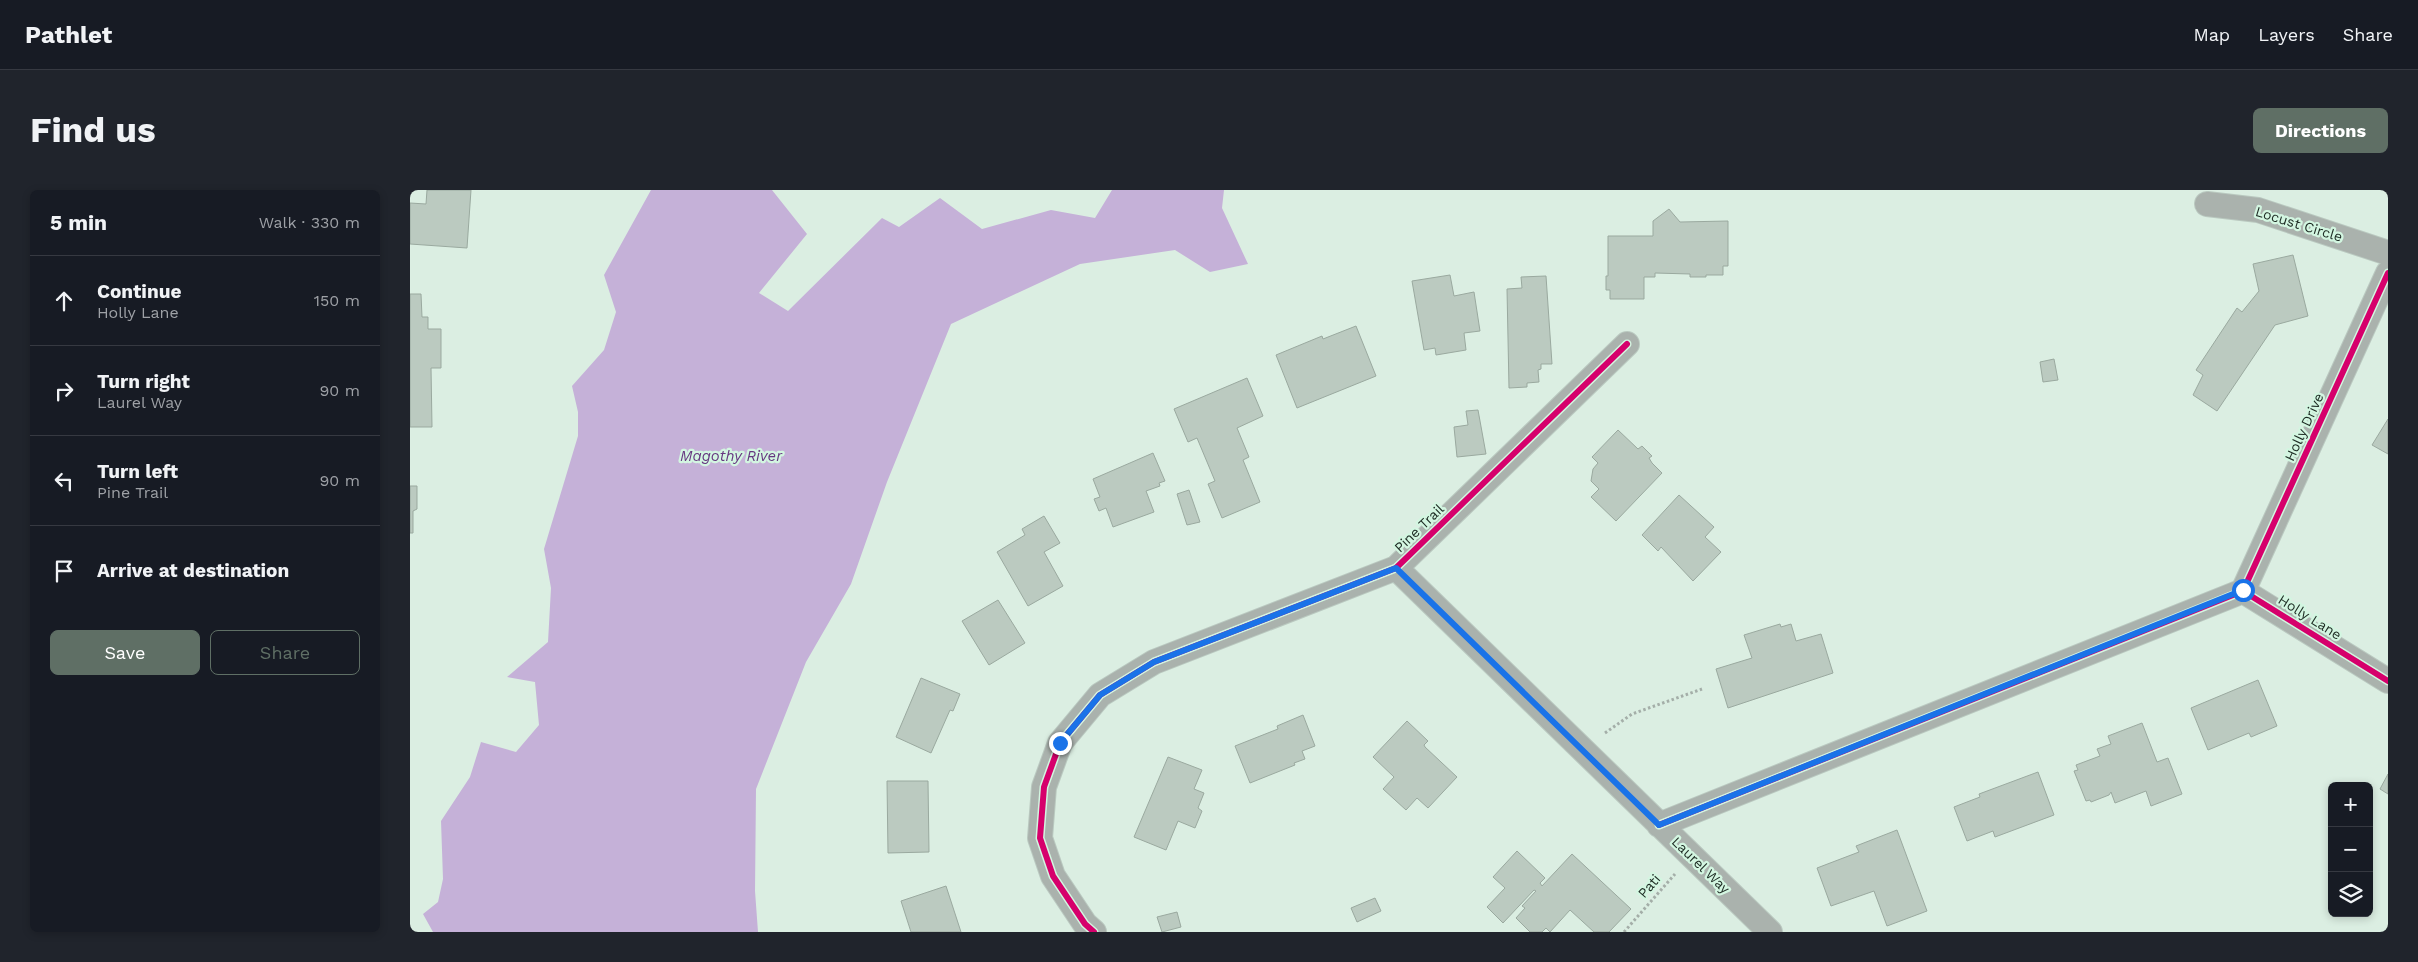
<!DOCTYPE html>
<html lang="en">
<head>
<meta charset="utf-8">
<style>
	:root { --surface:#171b24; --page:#20242c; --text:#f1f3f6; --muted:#9ea1a6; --line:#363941; --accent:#5f6f65 }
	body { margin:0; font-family:"Work Sans",sans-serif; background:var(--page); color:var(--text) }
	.controls { position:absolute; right:15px; bottom:15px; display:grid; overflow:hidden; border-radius:8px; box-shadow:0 2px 8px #0003 }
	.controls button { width:45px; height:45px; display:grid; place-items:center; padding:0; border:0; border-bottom:1px solid var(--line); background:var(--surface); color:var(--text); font:25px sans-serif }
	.stop { position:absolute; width:15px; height:15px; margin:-11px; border:4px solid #1a73e8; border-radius:50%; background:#fff }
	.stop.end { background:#1a73e8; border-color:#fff; box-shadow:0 1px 5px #0008 }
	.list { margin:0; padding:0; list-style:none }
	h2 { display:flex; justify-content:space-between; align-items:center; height:65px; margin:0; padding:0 20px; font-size:21px }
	h2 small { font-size:16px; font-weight:400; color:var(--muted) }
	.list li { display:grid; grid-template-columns:32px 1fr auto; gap:15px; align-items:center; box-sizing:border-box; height:90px; padding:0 20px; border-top:1px solid var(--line) }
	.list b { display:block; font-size:19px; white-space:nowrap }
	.list p { margin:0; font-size:16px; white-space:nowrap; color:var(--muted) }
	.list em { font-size:16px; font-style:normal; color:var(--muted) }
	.actions { display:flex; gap:10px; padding:15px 20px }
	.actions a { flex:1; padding:11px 0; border:1px solid var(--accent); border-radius:8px; text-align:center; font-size:18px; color:var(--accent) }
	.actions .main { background:var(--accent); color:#fff }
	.icon { flex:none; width:28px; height:28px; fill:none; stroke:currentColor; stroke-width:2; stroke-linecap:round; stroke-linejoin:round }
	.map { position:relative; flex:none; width:1978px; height:742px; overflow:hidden; border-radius:8px }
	header { display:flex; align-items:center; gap:30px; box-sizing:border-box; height:70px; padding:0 25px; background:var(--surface); border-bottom:1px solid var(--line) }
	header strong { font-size:24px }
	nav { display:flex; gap:28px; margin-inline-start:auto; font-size:18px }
	.intro { display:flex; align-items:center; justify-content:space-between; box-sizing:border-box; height:120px; padding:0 30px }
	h1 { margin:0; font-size:35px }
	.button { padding:12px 22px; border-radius:8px; background:var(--accent); color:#fff; font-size:18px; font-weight:700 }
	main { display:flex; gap:30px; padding:0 30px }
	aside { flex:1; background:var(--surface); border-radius:8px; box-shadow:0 2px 8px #0003 }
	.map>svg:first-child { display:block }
	.water { fill:#c5b1d8 }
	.building { fill:#bbcac0; stroke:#9aa99f }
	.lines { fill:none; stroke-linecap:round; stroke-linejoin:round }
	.street-casing { stroke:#bac9c0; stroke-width:26 }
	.path { stroke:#a4aea8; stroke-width:3; stroke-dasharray:2.5 2.5; stroke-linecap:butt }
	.street { stroke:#aab2ad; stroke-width:24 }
	.cycleway-casing { stroke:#d3f6e1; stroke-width:9 }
	.cycleway { stroke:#d6006c; stroke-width:6 }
	.route { stroke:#1a73e8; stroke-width:6 }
	.labels { text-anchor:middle; stroke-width:4.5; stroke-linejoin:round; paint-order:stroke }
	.street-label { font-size:14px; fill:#1c2a22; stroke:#d3f6e1 }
	.water-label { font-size:15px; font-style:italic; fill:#663780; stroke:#d3f6e1 }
</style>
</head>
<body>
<header>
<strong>Pathlet</strong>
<nav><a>Map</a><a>Layers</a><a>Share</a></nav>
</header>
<div class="intro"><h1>Find us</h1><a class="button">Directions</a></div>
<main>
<aside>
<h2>5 min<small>Walk · 330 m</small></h2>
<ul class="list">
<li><svg class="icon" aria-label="ahead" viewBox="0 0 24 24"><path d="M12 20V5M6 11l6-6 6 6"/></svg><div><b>Continue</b><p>Holly Lane</p></div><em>150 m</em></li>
<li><svg class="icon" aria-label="right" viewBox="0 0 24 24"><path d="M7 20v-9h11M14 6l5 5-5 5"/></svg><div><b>Turn right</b><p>Laurel Way</p></div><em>90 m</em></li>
<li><svg class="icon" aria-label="left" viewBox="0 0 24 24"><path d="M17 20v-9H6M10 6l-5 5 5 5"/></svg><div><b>Turn left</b><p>Pine Trail</p></div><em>90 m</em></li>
<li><svg class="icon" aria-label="arrive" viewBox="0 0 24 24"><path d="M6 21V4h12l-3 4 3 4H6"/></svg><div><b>Arrive at destination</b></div></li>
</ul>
<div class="actions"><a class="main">Save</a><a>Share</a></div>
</aside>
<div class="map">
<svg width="1978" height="742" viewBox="0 0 1978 742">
	<rect width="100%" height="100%" fill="#dbeee2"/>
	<path class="water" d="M241,0H362L397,44L349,103L378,121L472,28L489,37L530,8L572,39L641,20L685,28L702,0H814L812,18L838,74L800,82L765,60L670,74L541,134L477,292L441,394L396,472L346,599L345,701L348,742H23L13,724L28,712L33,689L31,631L60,587L71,552L106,562L129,535L125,492L97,487L138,452L141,398L134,359L168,246V222L162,196L194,160L206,122L194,85Z"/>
	<path class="building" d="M17,0H61L57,58L0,54V13L16,14Z
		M1259,19L1270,32L1318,31V76H1313V85H1296V87H1280V84L1245,83V87H1234V109H1200V100H1196V86H1198V46H1243V31Z
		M1883,65L1898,126L1865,135L1807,221L1783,205L1793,185L1786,180L1827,118L1832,122L1849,101L1843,74Z
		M1040,85L1044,106L1064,102L1070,141L1054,143L1056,160L1026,165L1025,158L1014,160L1002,91Z
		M1136,86L1142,174H1131V179L1128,180L1129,192L1117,193V197L1099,198L1097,99L1112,98L1111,87Z
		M0,104H11L12,127H18V139H31V178H21L22,237H0Z
		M946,136L966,186L887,218L866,165L912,146L913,149Z
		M1644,169L1648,190L1633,192L1630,172Z
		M837,188L853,226L827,238L839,267L833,270L850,312L812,328L798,294L805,291L787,248L778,252L764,219Z
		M1068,220L1076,264L1047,267L1044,237L1058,235L1056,221Z
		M1978,229V264L1962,255Z
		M1208,240L1228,259L1232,256L1242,266L1239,268L1242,273L1252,283L1206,331L1181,307L1189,299L1181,291L1183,279L1188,273L1182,267Z
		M743,263L755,291L749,293L750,296L736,301L744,322L703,337L696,318L689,321L684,309L690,307L683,289Z
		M0,296H7V319L3,321V343H0Z
		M779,300L790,332L777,335L767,304Z
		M1269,305L1304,337L1295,347L1311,362L1283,391L1251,357L1248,361L1232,345Z
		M634,326L650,353L634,362L653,396L618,416L587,362L615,345L612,339Z
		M588,410L615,453L579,475L552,431Z
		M1370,434L1371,437L1381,434L1386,451L1411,444L1423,483L1318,518L1306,479L1342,468L1334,445Z
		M511,488L550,504L543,521L540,520L521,563L486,547Z
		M1848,490L1867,536L1841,547L1839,543L1798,560L1781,518Z
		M893,525L905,556L892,561L895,569L884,573L885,575L840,593L825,556L868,539L867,536Z
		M997,531L1018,551L1014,555L1015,557L1047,587L1018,618L1007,608L996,620L973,599L984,587L963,567Z
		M1732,533L1747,572L1758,568L1772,604L1741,616L1736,601L1705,613L1701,602L1699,605L1681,612L1680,610L1676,611L1664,581L1668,580L1666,575L1690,566L1687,559L1701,554L1698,546Z
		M758,567L792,580L784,599L794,603L788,618L792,621L785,638L768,631L756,660L724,647Z
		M1628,582L1644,625L1585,647L1583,641L1557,651L1544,617L1570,607L1569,604Z
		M1978,584V604L1970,599Z
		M477,591H518L519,662L478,663Z
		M1487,640L1517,721L1477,736L1464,701L1421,716L1407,678L1449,662L1446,656Z
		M1107,661L1135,688L1130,693L1132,696L1162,664L1221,719L1199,742H1184L1160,720L1140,742L1136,738L1132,742H1120L1106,728L1115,718L1112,716L1126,701L1124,700L1093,733L1077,717L1095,698L1083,687Z
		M536,696L551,742H501L491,711Z
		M965,708L971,721L947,732L941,718Z
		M767,722L771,737L752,742L747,727Z"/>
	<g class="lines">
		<defs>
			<path id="street" d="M1797,14L1848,20L1978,63
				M986,378L1360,742
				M1833,401L1978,83
				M1249,635L1833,401L1978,491
				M684,742L675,734L643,686L630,648L634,597L650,553L690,505L744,472L986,378L1217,154"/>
		</defs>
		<use href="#street" class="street-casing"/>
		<path class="path" d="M1195,543L1222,524L1292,499
			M1214,742L1265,684"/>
		<use href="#street" class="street"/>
		<defs>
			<path id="cycleway" d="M1833,401L1978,83
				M1249,635L1833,401L1978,491
				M684,742L675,734L643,686L630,648L634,597L650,553L690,505L744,472L986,378L1217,154"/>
		</defs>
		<use href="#cycleway" class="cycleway-casing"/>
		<use href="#cycleway" class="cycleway"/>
	</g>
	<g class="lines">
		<path class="route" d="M650,553L690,505L744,472L986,378L1249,635L1833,400"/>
	</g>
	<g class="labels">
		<g class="street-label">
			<text transform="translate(1889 34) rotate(17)" y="5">Locust Circle</text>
			<text transform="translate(1894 237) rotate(-65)" y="5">Holly Drive</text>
			<text transform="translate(1009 338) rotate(-44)" y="5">Pine Trail</text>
			<text transform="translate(1900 427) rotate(32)" y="5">Holly Lane</text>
			<text transform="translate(1291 675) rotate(44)" y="5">Laurel Way</text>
			<text transform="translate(1239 696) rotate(-49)" y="5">Pati</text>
		</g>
		<g class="water-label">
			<text x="321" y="271">Magothy River</text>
		</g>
	</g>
</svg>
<div class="controls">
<button>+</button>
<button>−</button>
<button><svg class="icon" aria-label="layers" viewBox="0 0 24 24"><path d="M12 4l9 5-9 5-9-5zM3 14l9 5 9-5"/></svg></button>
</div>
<div class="stop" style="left:1833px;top:400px"></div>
<div class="stop end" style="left:650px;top:553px"></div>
</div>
</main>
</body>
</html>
